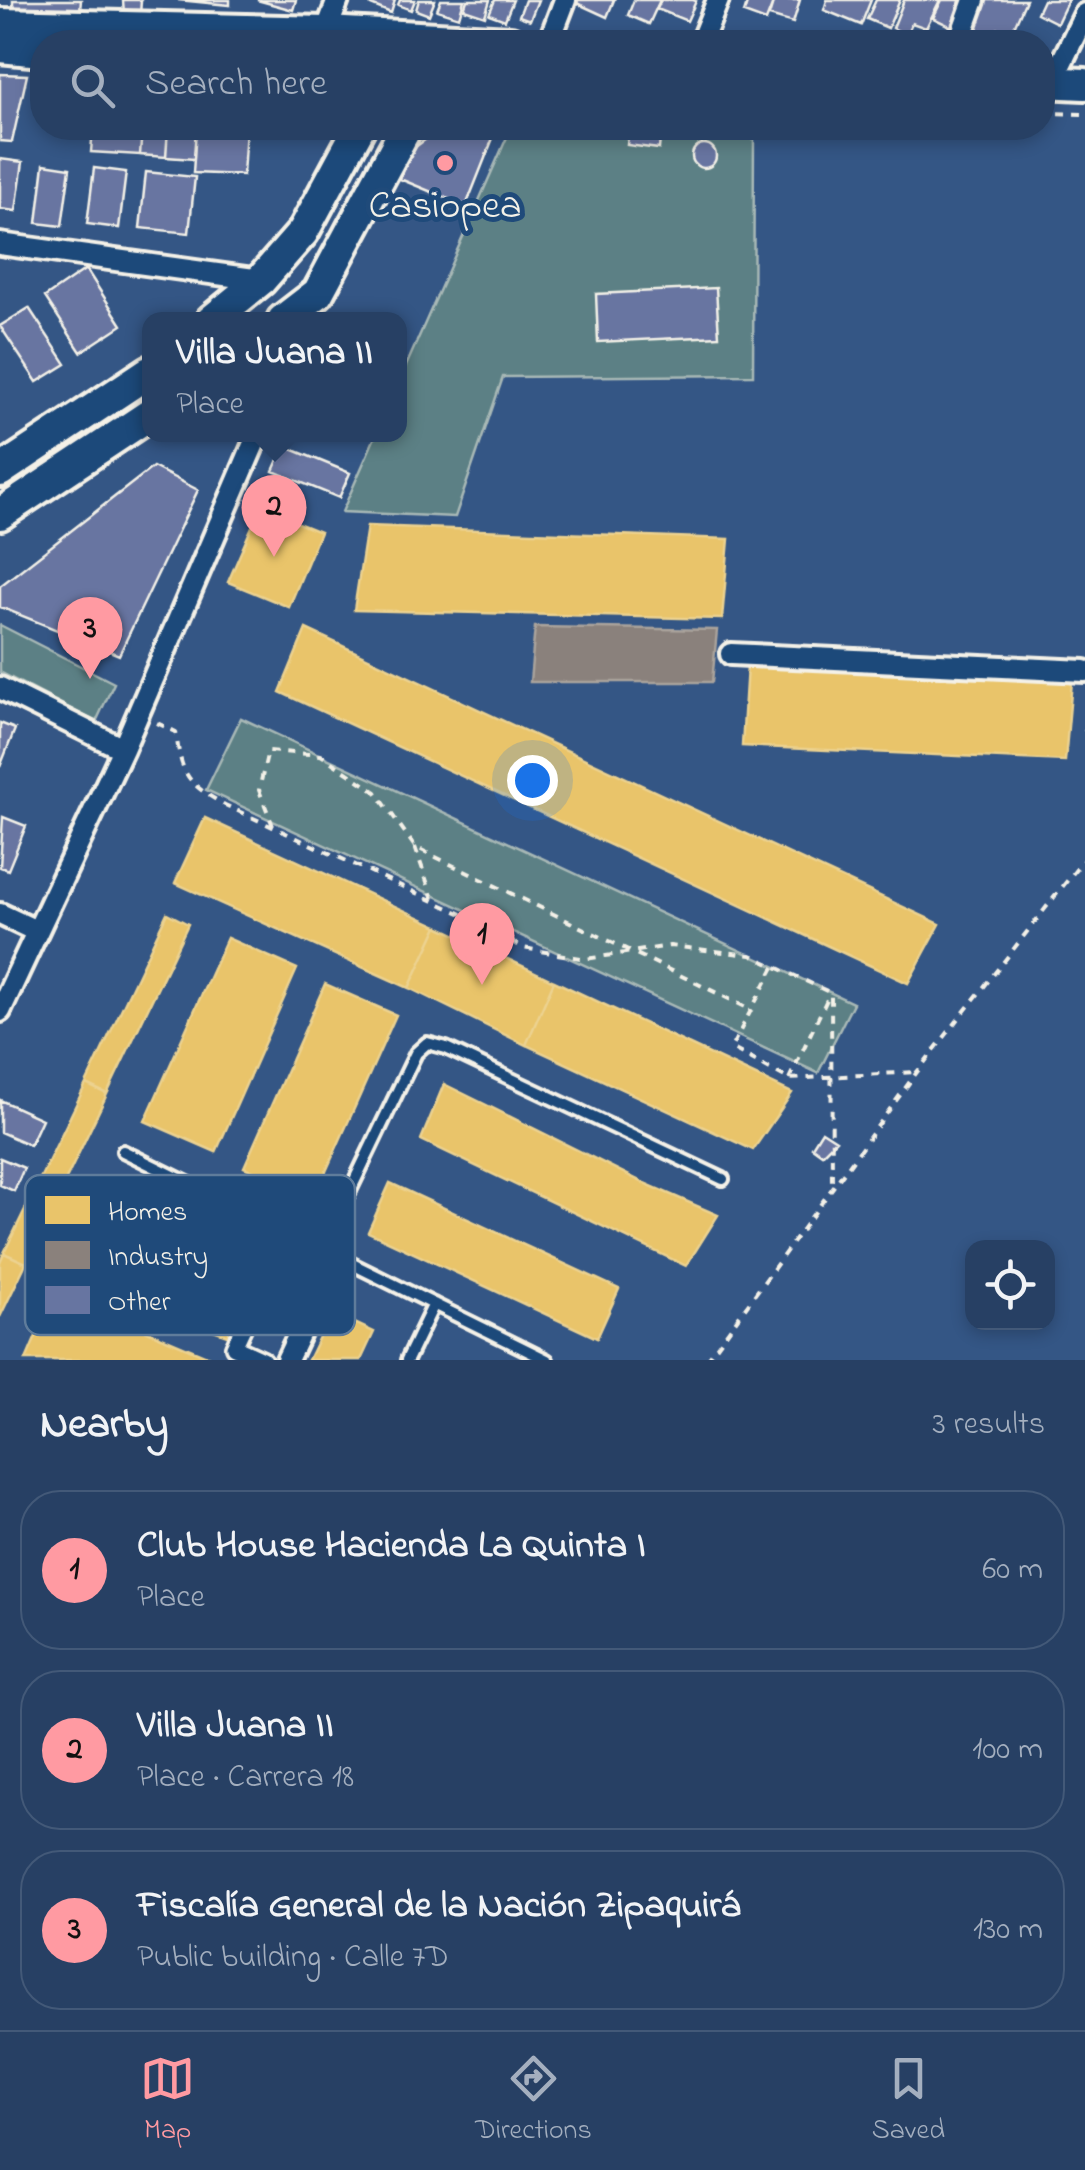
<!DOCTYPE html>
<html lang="en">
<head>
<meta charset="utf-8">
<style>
	:root { --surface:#274064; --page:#334b6d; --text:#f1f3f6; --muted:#a4afbf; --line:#435978; --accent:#ff9aa2 }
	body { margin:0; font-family:"Indie Flower",sans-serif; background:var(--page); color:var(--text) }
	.controls { position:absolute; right:30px; bottom:30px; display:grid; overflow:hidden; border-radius:20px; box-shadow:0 5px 15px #0003 }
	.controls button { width:90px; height:90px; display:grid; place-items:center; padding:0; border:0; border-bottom:2px solid var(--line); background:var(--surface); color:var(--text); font:50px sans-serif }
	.you { position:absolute; left:532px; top:780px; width:35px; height:35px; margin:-25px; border:8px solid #fff; border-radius:50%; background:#1a73e8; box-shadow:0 0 0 15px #1a73e833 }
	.badge { display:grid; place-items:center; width:65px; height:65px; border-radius:50%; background:var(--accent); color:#111; font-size:32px; font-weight:700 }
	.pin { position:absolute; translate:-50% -82px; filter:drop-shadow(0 2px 5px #0008) }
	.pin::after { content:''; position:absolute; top:52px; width:35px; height:30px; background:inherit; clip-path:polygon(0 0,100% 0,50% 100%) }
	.popup { position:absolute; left:142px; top:312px; width:265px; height:130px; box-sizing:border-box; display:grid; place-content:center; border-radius:20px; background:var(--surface); filter:drop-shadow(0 2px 8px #0005); font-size:32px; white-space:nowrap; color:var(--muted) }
	.popup b { font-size:38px; color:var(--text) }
	.popup::after { content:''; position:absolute; left:50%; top:100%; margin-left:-20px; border:20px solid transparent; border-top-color:var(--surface) }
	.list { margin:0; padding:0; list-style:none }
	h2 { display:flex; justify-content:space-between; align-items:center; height:130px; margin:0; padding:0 40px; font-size:42px }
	h2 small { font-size:32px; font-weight:400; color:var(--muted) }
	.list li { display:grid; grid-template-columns:65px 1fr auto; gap:30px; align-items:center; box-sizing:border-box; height:160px; margin:0 20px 20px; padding:0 20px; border:2px solid var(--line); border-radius:40px }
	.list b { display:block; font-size:38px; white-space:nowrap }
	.list p { margin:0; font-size:32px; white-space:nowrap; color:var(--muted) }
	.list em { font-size:32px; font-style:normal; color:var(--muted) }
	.icon { flex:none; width:55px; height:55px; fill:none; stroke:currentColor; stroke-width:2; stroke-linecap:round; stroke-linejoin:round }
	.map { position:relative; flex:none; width:1085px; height:1360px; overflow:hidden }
	.search { position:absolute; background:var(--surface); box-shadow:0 5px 15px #0003; left:30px; right:30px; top:30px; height:110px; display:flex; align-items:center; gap:25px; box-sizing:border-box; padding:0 35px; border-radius:40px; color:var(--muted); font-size:38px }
	.sheet { height:670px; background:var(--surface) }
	nav { display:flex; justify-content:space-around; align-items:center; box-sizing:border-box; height:140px; border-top:2px solid var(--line); background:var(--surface); font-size:28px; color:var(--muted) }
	nav a { display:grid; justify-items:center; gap:5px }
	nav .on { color:var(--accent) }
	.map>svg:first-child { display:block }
	.green { fill:#5b8085; stroke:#a8b8b6; stroke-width:2.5 }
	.homes { fill:#e9c46a; stroke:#ecd290; stroke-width:2.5 }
	.industry { fill:#8a817c; stroke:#aaa39c; stroke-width:2.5 }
	.building { fill:#6775a1; stroke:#f4f1e8; stroke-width:2.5 }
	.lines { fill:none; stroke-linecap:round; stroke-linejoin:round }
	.service-casing { stroke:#f4f1e8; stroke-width:18 }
	.pedestrian-casing { stroke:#f4f1e8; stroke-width:22 }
	.minor-casing { stroke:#f4f1e8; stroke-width:28 }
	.secondary-casing { stroke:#f4f1e8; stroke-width:38 }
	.path { stroke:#f4f1e8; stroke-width:4; stroke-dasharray:8 8; stroke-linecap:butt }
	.service { stroke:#1f4a7a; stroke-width:10 }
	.pedestrian { stroke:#1f4a7a; stroke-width:15 }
	.minor { stroke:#1f4a7a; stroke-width:20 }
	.secondary { stroke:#1f4a7a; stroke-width:30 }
	.poi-dot { fill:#ff9aa2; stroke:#1f4a7a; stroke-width:4 }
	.labels { text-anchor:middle; stroke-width:10; stroke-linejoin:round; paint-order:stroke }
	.poi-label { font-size:40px; fill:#f4f1e8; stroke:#1f4a7a }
	.key { fill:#1f4a7a; stroke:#5f7c9b; stroke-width:2.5 }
	.key-label { font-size:28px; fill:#f4f1e8 }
</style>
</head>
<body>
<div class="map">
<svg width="1085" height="1360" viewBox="0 0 1085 1360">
	<rect width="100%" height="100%" fill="#345685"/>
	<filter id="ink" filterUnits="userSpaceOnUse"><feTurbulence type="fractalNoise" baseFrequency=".01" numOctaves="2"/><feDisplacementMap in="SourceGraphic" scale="20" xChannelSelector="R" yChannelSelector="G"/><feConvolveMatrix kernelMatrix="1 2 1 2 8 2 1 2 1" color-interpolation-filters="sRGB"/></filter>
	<g filter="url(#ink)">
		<path class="green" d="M511,128H754L753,375L503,377L455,517L342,512L376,435L399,434V382Z
			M0,625L114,683L96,722L0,672Z
			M241,718L853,1003L818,1073L206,790Z"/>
		<path class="homes" d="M260,508L320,532L289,607L228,582Z
			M367,526L729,539L722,619L354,610Z
			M306,629L940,924L908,983L280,692Z
			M747,666L1072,681L1065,761L742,746Z
			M205,818L438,926L409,988L175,883Z
			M167,913L188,924L107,1094L86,1084Z
			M438,926L554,981L526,1045L409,988Z
			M227,938L297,969L216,1152L145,1121Z
			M554,981L792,1093L753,1150L526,1045Z
			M325,984L396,1015L314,1198L244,1167Z
			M86,1084L107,1094L26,1263L4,1253Z
			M444,1084L644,1183L718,1215L686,1266L421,1140Z
			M390,1183L619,1289L597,1338L368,1232Z
			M96,1198L209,1245L178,1319L64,1271Z
			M4,1253L26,1263L0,1317V1262Z
			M228,1254L258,1266L227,1335L197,1324Z
			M55,1292L216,1360H26Z
			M331,1312L374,1332L361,1360H308Z"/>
		<path class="industry" d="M535,627L717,630L712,682H530Z"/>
		<path class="building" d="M13,0H81L80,10L13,7Z
			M123,0H141L140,15L124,14Z
			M178,0H230V5Z
			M257,0H296L293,10Z
			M373,0H395L391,13L371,5Z
			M400,0H415L411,10L398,5Z
			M419,0H435L429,15L416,10Z
			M441,0H464L459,17L437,10Z
			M467,0H490L485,16L464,9Z
			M495,0H513L505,20L489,14Z
			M525,0H538L530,20L519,16Z
			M570,0H614L607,17Z
			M634,0H660L649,24L628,15Z
			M661,0H693L696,1L687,21L657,9Z
			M748,0L773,3L766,21L744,13Z
			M764,0H800L793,23L769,16L773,3Z
			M827,0H871L861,25L824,10Z
			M876,0H900L888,28L867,19Z
			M904,0H940L926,28L912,23L906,35L893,28Z
			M942,0H967L954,28L933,18Z
			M987,0H1026L1010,36L998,29L989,42L970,32Z
			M1043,0H1068L1057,23L1037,13Z
			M0,74L27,75L12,142L0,141Z
			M93,128H142L140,155L91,152Z
			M142,128H168L166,157L140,155Z
			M168,128H196L194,159L166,157Z
			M196,128H246L243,175L193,173Z
			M441,128H497L466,206L400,179L414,148Z
			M629,128H661L659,149L627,145Z
			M692 156a12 12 0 1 1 24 0a12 12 0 1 1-24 0Z
			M0,159L23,162L16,211L0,209Z
			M44,164L70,168L62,226L37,223Z
			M94,168L126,172L119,228L87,224Z
			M146,172L195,177L189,233L140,228Z
			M86,269L122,325L81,352L45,297Z
			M716,288L719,336L598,342L596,294Z
			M29,308L66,364L37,382L0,326Z
			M284,446L350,473L339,498L273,471Z
			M153,467L198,490L119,655L0,607V586Z
			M0,723L15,729L0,767Z
			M3,817L26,826L8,870L0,867Z
			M0,1100L42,1119L30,1145L0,1132Z
			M822,1131L836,1140L822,1154L812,1147Z
			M0,1158L24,1168L14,1191L0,1185Z"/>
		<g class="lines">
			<defs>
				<path id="service" d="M123,1151L547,1360
					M322,1249L416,1053L427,1043L446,1048L723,1179
					M407,1360L434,1304"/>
				<path id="pedestrian" d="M255,1302L234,1347L263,1360"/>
				<path id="minor" d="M326,32L338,0
					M549,42L565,0
					M701,42L718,0
					M959,42L974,0
					M1052,82L1085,14
					M0,244L261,280
					M731,654L1085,671
					M0,688L123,749
					M0,914L36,931
					M0,1011L123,749L258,434
					M287,1360L336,1256"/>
				<path id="secondary" d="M0,24L326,32L510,42
					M0,47L42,51
					M1042,82L1085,84
					M212,320L261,280L303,232L359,128
					M283,320L318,293L406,128
					M0,471L149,372
					M0,514L149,415"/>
			</defs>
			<use href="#service" class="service-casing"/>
			<use href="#pedestrian" class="pedestrian-casing"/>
			<use href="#minor" class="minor-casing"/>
			<use href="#secondary" class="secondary-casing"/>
			<path class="path" d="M1042,113L1085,114
				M157,723L176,732C181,776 188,784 225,805L475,920L523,948L586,959L670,946L751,955L831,993L832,1188
				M1085,730V731
				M273,826L259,790L268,751L321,755L376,792L415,847L752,1010
				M415,847L433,899
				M774,967L731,1048L789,1079L917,1072
				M789,1079L830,993
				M707,1360L917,1072L1085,858"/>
			<use href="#service" class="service"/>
			<use href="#pedestrian" class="pedestrian"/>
			<use href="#minor" class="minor"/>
			<use href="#secondary" class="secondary"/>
		</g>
	</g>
	<circle class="poi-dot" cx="445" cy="163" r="10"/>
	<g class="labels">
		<g class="poi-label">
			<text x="445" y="217">Casiopea</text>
		</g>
	</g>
	<rect x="25" y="1175" width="330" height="160" rx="15" class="key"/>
	<rect x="45" y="1196" width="45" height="28" fill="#e9c46a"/>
	<rect x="45" y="1241" width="45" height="28" fill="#8a817c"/>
	<rect x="45" y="1286" width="45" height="28" fill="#6775a1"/>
	<g class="key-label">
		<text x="108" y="1220">Homes</text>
		<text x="108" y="1265">Industry</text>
		<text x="108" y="1310">Other</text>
	</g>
</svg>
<div class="controls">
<button><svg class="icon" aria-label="locate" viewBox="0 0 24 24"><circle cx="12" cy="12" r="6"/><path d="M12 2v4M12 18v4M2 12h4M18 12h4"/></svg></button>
</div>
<div class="you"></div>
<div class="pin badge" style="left:482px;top:985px">1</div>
<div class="pin badge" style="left:274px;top:557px">2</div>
<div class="popup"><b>Villa Juana II</b>Place</div>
<div class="pin badge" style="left:90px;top:679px">3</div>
<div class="search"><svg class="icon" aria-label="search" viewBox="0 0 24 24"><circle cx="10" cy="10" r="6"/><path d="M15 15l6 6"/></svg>Search here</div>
</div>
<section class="sheet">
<h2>Nearby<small>3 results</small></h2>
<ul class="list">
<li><span class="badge">1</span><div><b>Club House Hacienda La Quinta I</b><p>Place</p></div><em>60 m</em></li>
<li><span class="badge">2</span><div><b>Villa Juana II</b><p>Place · Carrera 18</p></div><em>100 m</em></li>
<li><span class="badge">3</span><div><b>Fiscalía General de la Nación Zipaquirá</b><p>Public building · Calle 7D</p></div><em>130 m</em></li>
</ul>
</section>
<nav>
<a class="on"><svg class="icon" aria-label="map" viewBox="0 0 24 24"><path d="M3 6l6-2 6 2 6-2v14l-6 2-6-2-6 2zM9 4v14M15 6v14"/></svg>Map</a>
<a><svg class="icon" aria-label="directions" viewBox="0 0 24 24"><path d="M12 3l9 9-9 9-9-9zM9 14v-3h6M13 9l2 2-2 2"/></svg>Directions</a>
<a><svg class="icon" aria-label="saved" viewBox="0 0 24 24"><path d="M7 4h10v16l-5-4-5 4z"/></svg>Saved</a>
</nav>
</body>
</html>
